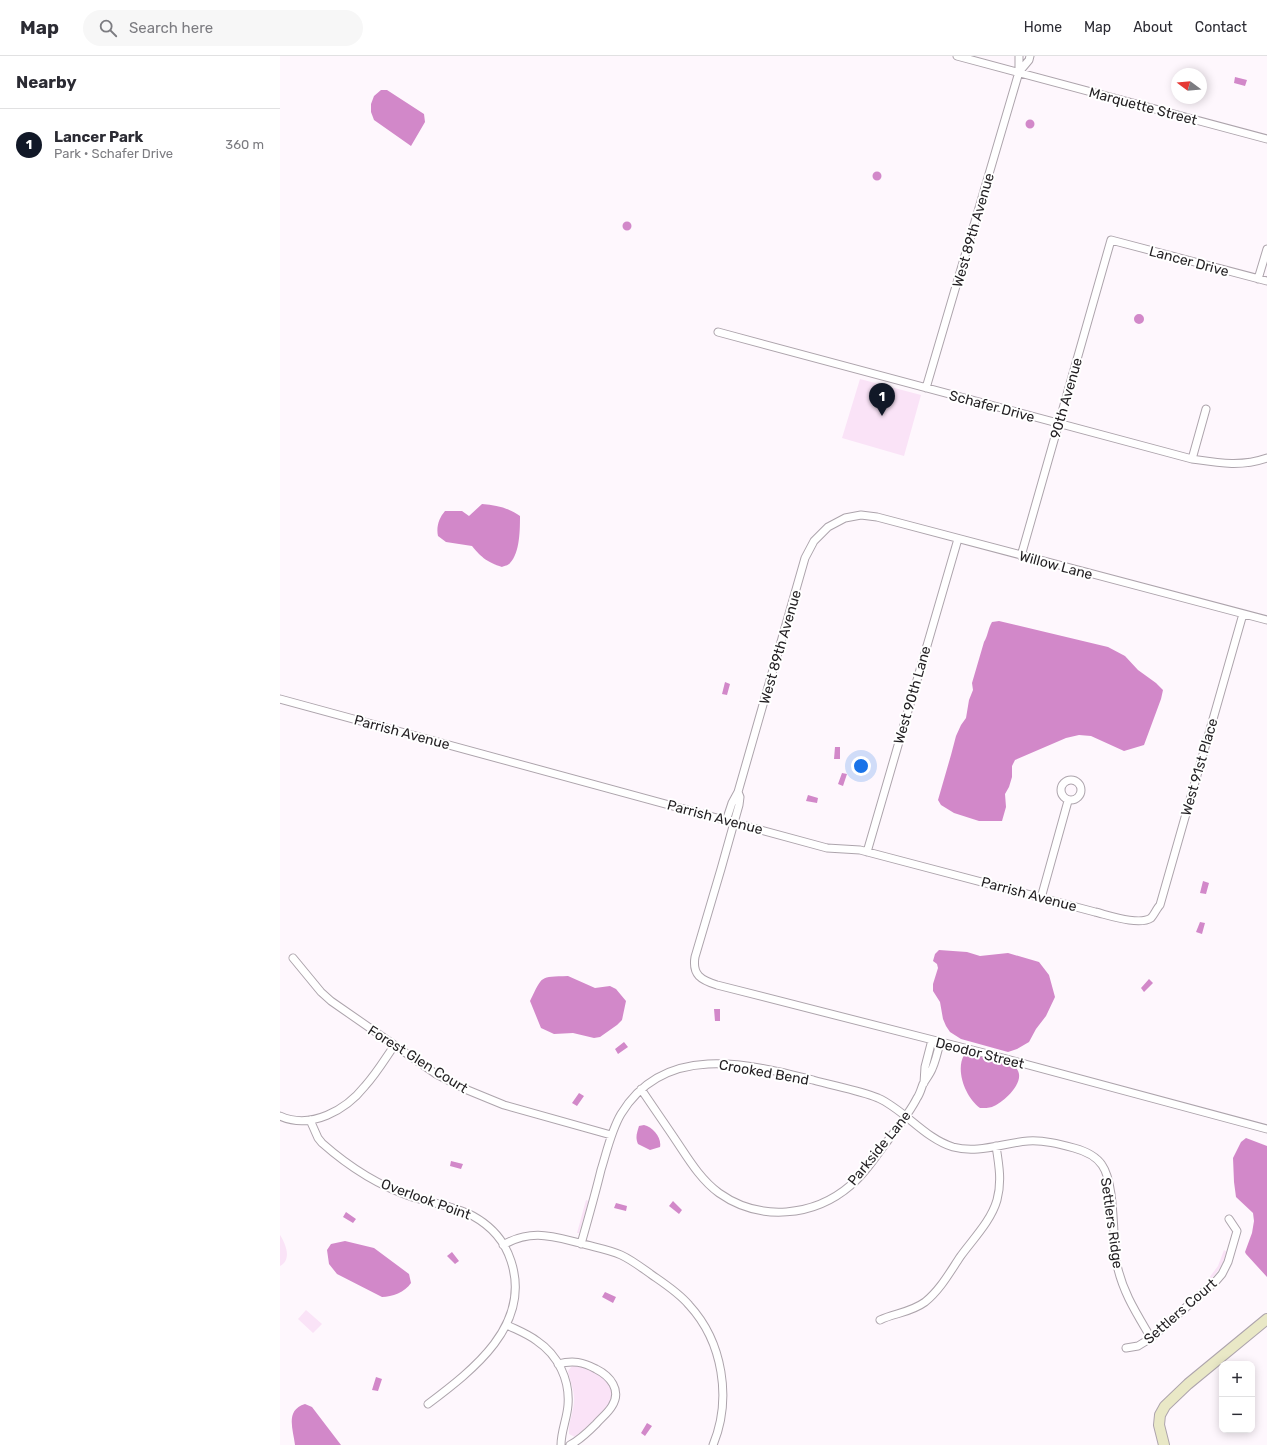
<!DOCTYPE html>
<html lang="en">
<head>
<meta charset="utf-8">
<style>
	:root { --surface:#fff; --page:#f7f7f7; --text:#2b2b33; --muted:#7c7c81; --line:#e1e1e2; --accent:#111827 }
	body { margin:0; font-family:Rubik,sans-serif; background:var(--page); color:var(--text) }
	.controls { position:absolute; right:12px; bottom:12px; display:grid; overflow:hidden; border-radius:8px; box-shadow:0 2px 10px #0003 }
	.controls button { width:36px; height:36px; display:grid; place-items:center; padding:0; border:0; border-bottom:1px solid var(--line); background:var(--surface); color:var(--text); font:20px sans-serif }
	.compass { position:absolute; left:891px; top:12px; width:36px; height:36px; border-radius:50%; background:var(--surface); box-shadow:0 2px 10px #0003; rotate:286deg }
	.you { position:absolute; left:581px; top:710px; width:14px; height:14px; margin:-10px; border:3px solid #fff; border-radius:50%; background:#1a73e8; box-shadow:0 0 0 6px #1a73e833 }
	.badge { display:grid; place-items:center; width:26px; height:26px; border-radius:50%; background:var(--accent); color:#fff; font-size:13px; font-weight:700 }
	.pin { position:absolute; translate:-50% -33px; filter:drop-shadow(0 1px 2px #0008) }
	.pin::after { content:''; position:absolute; top:21px; width:14px; height:12px; background:inherit; clip-path:polygon(0 0,100% 0,50% 100%) }
	.list { margin:0; padding:0; list-style:none }
	h2 { display:flex; justify-content:space-between; align-items:center; height:52px; margin:0; padding:0 16px; font-size:17px }
	h2 small { font-size:13px; font-weight:400; color:var(--muted) }
	.list li { display:grid; grid-template-columns:26px 1fr auto; gap:12px; align-items:center; box-sizing:border-box; height:72px; padding:0 16px; border-top:1px solid var(--line) }
	.list b { display:block; font-size:15px; white-space:nowrap }
	.list p { margin:0; font-size:13px; white-space:nowrap; color:var(--muted) }
	.list em { font-size:13px; font-style:normal; color:var(--muted) }
	.icon { flex:none; width:22px; height:22px; fill:none; stroke:currentColor; stroke-width:2; stroke-linecap:round; stroke-linejoin:round }
	.map { position:relative; flex:none; width:987px; height:1389px; overflow:hidden }
	header { display:flex; align-items:center; gap:24px; box-sizing:border-box; height:56px; padding:0 20px; background:var(--surface); border-bottom:1px solid var(--line) }
	header strong { font-size:19px }
	nav { display:flex; gap:22px; margin-inline-start:auto; font-size:14px }
	.search { width:280px; height:36px; background:var(--page); display:flex; align-items:center; gap:10px; box-sizing:border-box; padding:0 14px; border-radius:22px; color:var(--muted); font-size:15px }
	main { display:flex }
	aside { flex:1; background:var(--surface) }
	.map>svg:first-child { display:block }
	.green { fill:#fae3f7 }
	.water { fill:#d288c9 }
	.lines { fill:none; stroke-linecap:round; stroke-linejoin:round }
	.street-casing { stroke:#ada4ac; stroke-width:9 }
	.secondary-casing { stroke:#ada4ac; stroke-width:12 }
	.street { stroke:#fff; stroke-width:7 }
	.secondary { stroke:#e9e8c6; stroke-width:10 }
	.labels { text-anchor:middle; stroke-width:4; stroke-linejoin:round; paint-order:stroke }
	.street-label { font-size:14px; fill:#221f22; stroke:#fff }
</style>
</head>
<body>
<header>
<strong>Map</strong>
<div class="search"><svg class="icon" aria-label="search" viewBox="0 0 24 24"><circle cx="10" cy="10" r="6"/><path d="M15 15l6 6"/></svg>Search here</div>
<nav><a>Home</a><a>Map</a><a>About</a><a>Contact</a></nav>
</header>
<main>
<aside>
<h2>Nearby<small></small></h2>
<ul class="list">
<li><span class="badge">1</span><div><b>Lancer Park</b><p>Park · Schafer Drive</p></div><em>360 m</em></li>
</ul>
</aside>
<div class="map">
<svg width="987" height="1389" viewBox="0 0 987 1389">
	<rect width="100%" height="100%" fill="#fef7fd"/>
	<path class="green" d="M580,323L641,339L624,400L562,382Z
		M306,1144L309,1145L299,1177H297Z
		M0,1179C6,1188 12,1204 0,1210Z
		M944,1194L947,1196C944,1206 939,1215 931,1223L929,1222L938,1210Z
		M26,1254L42,1268L33,1277L18,1263Z
		M296,1309C311,1313 342,1326 329,1347C321,1359 308,1369 298,1379L295,1381L289,1378C288,1368 293,1357 294,1346C295,1336 290,1326 288,1315L292,1310Z"/>
	<path class="water" d="M955,21L967,24L965,30L954,27Z
		M101,34H107L144,58L145,66L131,90L94,64L91,56V48L94,40Z
		M745.5 68a4.5 4.5 0 1 1 9 0a4.5 4.5 0 1 1-9 0Z
		M592.5 120a4.5 4.5 0 1 1 9 0a4.5 4.5 0 1 1-9 0Z
		M342.5 170a4.5 4.5 0 1 1 9 0a4.5 4.5 0 1 1-9 0Z
		M854 263a5 5 0 1 1 10 0a5 5 0 1 1-10 0Z
		M202,448C217,449 228,452 240,460C240,473 240,497 230,507C229,509 224,510 222,511C207,506 202,502 192,490L166,486L158,480C156,471 159,462 165,455H182L189,460Z
		M719,565L828,591L845,600L858,614L876,627L883,634L881,643L864,689L844,695L811,680L799,679L786,682L735,704L732,710V721L729,731L725,738L726,751L722,765H699L674,757L661,749L658,744L671,699L676,680L681,669L686,662L689,644L693,634L692,627L704,586C708,579 708,573 712,566Z
		M445,626L450,628L447,639L442,638Z
		M555,691H560V703H554Z
		M562,717L567,718L563,730L558,728Z
		M528,739L538,742L537,747L526,745Z
		M923,825L929,827L926,838L920,837Z
		M920,866L925,867L922,878L916,876Z
		M659,894L687,896L700,900L728,897L759,906L769,919L775,941L766,960L756,973L749,986L737,993L728,996L681,983L670,976L666,970L663,963L660,946L653,935V928L658,912L657,908L653,905L655,898Z
		M288,920L315,932L330,930L336,933L346,945L342,964L337,969L320,981L314,982L293,977L274,978L261,972L250,945C263,919 259,921 288,920Z
		M869,923L873,927L864,936L861,932Z
		M434,953H440V965H435Z
		M344,986L348,991L338,998L335,993Z
		M688,998C698,1000 728,1006 735,1011C749,1023 724,1047 712,1051C709,1052 704,1052 700,1052C686,1042 675,1015 684,999Z
		M299,1037L304,1040L297,1050L292,1047Z
		M364,1069C373,1071 382,1082 380,1091L370,1094L358,1088C355,1081 357,1077 359,1070Z
		M966,1082L987,1090V1221L966,1198L965,1196L972,1177L974,1165L973,1157L956,1141L954,1126L953,1102L961,1086Z
		M171,1105L183,1108L181,1113L170,1110Z
		M393,1145L402,1154L399,1158L389,1150Z
		M336,1147L347,1150L346,1155L334,1152Z
		M66,1156L76,1163L73,1167L63,1161Z
		M65,1185L94,1192L129,1218L131,1227C125,1236 112,1241 102,1241L57,1218L49,1208L47,1194L51,1188Z
		M172,1196L179,1205L175,1208L167,1200Z
		M325,1236L336,1241L333,1247L322,1241Z
		M96,1321L102,1323L98,1335L92,1334Z
		M25,1348L32,1351L61,1389H15C13,1373 5,1354 25,1348Z
		M367,1367L372,1370L365,1380L361,1377Z"/>
	<g class="lines">
		<defs>
			<path id="street" d="M677,0L987,83
				M739,16L749,4L750,0
				M978,223L987,193
				M438,276L912,403C939,407 961,411 987,402
				M646,332L739,16V0
				M912,403L926,353
				M741,500L831,184L987,225
				M0,643L547,792L580,794L815,856C828,859 859,870 871,862C874,859 877,852 880,849L963,558
				M781 734a10 10 0 1 1 20 0a10 10 0 1 1-20 0Z
				M458,736L525,502L534,485L548,471L565,462L581,459L597,461L987,564
				M446,765L452,747L458,736L460,741L459,749L441,813L415,901C412,919 421,924 437,929L704,997L987,1073
				M587,796L678,483
				M761,842L788,745
				M13,902L41,936L51,945L156,1018L185,1033L224,1049L331,1079
				M644,1027L645,1011L652,984
				M361,1033C373,1051 385,1068 397,1086C409,1104 421,1124 439,1137C480,1166 534,1161 571,1129C585,1118 595,1101 606,1087C617,1072 629,1058 637,1042C640,1038 641,1033 643,1028C646,1023 650,1018 652,1013C656,1004 658,995 660,986
				M0,1060C31,1074 66,1054 85,1030C96,1018 105,1003 114,990
				M30,1064L38,1082L42,1087C68,1110 99,1130 132,1141C152,1147 175,1150 193,1160C211,1170 225,1186 231,1205C252,1269 193,1314 148,1348
				M301,1188C308,1163 315,1139 321,1114C327,1095 331,1075 341,1058C384,987 466,1007 533,1024C554,1030 578,1034 598,1042C625,1054 644,1082 673,1091C698,1098 723,1087 748,1085C764,1084 779,1088 794,1092C805,1095 816,1100 822,1109C836,1129 832,1184 837,1209C843,1237 857,1258 871,1282
				M223,1189C251,1173 271,1180 300,1187C313,1191 328,1193 341,1199C352,1204 362,1212 372,1219C385,1228 399,1237 409,1249C443,1286 452,1343 433,1389
				M600,1264C614,1257 630,1257 645,1246C660,1234 670,1216 680,1201C693,1183 711,1165 717,1144C722,1126 719,1109 716,1090
				M227,1269C237,1274 248,1278 257,1285C278,1299 290,1324 288,1349C287,1363 281,1375 281,1389
				M846,1292L858,1290L871,1282L936,1225L942,1218L948,1206L957,1175L949,1163
				M278,1308C293,1304 303,1306 316,1313C330,1320 342,1334 332,1350C328,1357 321,1362 316,1368C308,1376 300,1384 290,1389"/>
			<path id="secondary" d="M884,1389L879,1369L880,1359L885,1350L908,1328L987,1263"/>
		</defs>
		<use href="#street" class="street-casing"/>
		<use href="#secondary" class="secondary-casing"/>
		<use href="#street" class="street"/>
		<use href="#secondary" class="secondary"/>
	</g>
	<g class="labels">
		<g class="street-label">
			<text transform="translate(863 50) rotate(15)" y="5">Marquette Street</text>
			<text transform="translate(693 174) rotate(-74)" y="5">West 89th Avenue</text>
			<text transform="translate(909 205) rotate(15)" y="5">Lancer Drive</text>
			<text transform="translate(786 342) rotate(-74)" y="5">90th Avenue</text>
			<text transform="translate(712 350) rotate(15)" y="5">Schafer Drive</text>
			<text transform="translate(776 509) rotate(15)" y="5">Willow Lane</text>
			<text transform="translate(500 591) rotate(-74)" y="5">West 89th Avenue</text>
			<text transform="translate(632 639) rotate(-74)" y="5">West 90th Lane</text>
			<text transform="translate(122 676) rotate(15)" y="5">Parrish Avenue</text>
			<text transform="translate(919 711) rotate(-74)" y="5">West 91st Place</text>
			<text transform="translate(435 761) rotate(15)" y="5">Parrish Avenue</text>
			<text transform="translate(749 838) rotate(15)" y="5">Parrish Avenue</text>
			<text transform="translate(700 997) rotate(14)" y="5">Deodor Street</text>
			<text transform="translate(138 1003) rotate(32)" y="5">Forest Glen Court</text>
			<text transform="translate(484 1016) rotate(10)" y="5">Crooked Bend</text>
			<text transform="translate(599 1092) rotate(-51)" y="5">Parkside Lane</text>
			<text transform="translate(146 1143) rotate(20)" y="5">Overlook Point</text>
			<text transform="translate(832 1167) rotate(82)" y="5">Settlers Ridge</text>
			<text transform="translate(900 1255) rotate(-41)" y="5">Settlers Court</text>
		</g>
	</g>
</svg>
<div class="controls">
<button>+</button>
<button>−</button>
</div>
<svg class="compass" viewBox="-18 -18 36 36"><path d="M0-13l5 13h-10z" fill="#e53935"/><path d="M0 13l5-13h-10z" fill="#7c7c81"/></svg>
<div class="you"></div>
<div class="pin badge" style="left:602px;top:360px">1</div>
</div>
</main>
</body>
</html>
